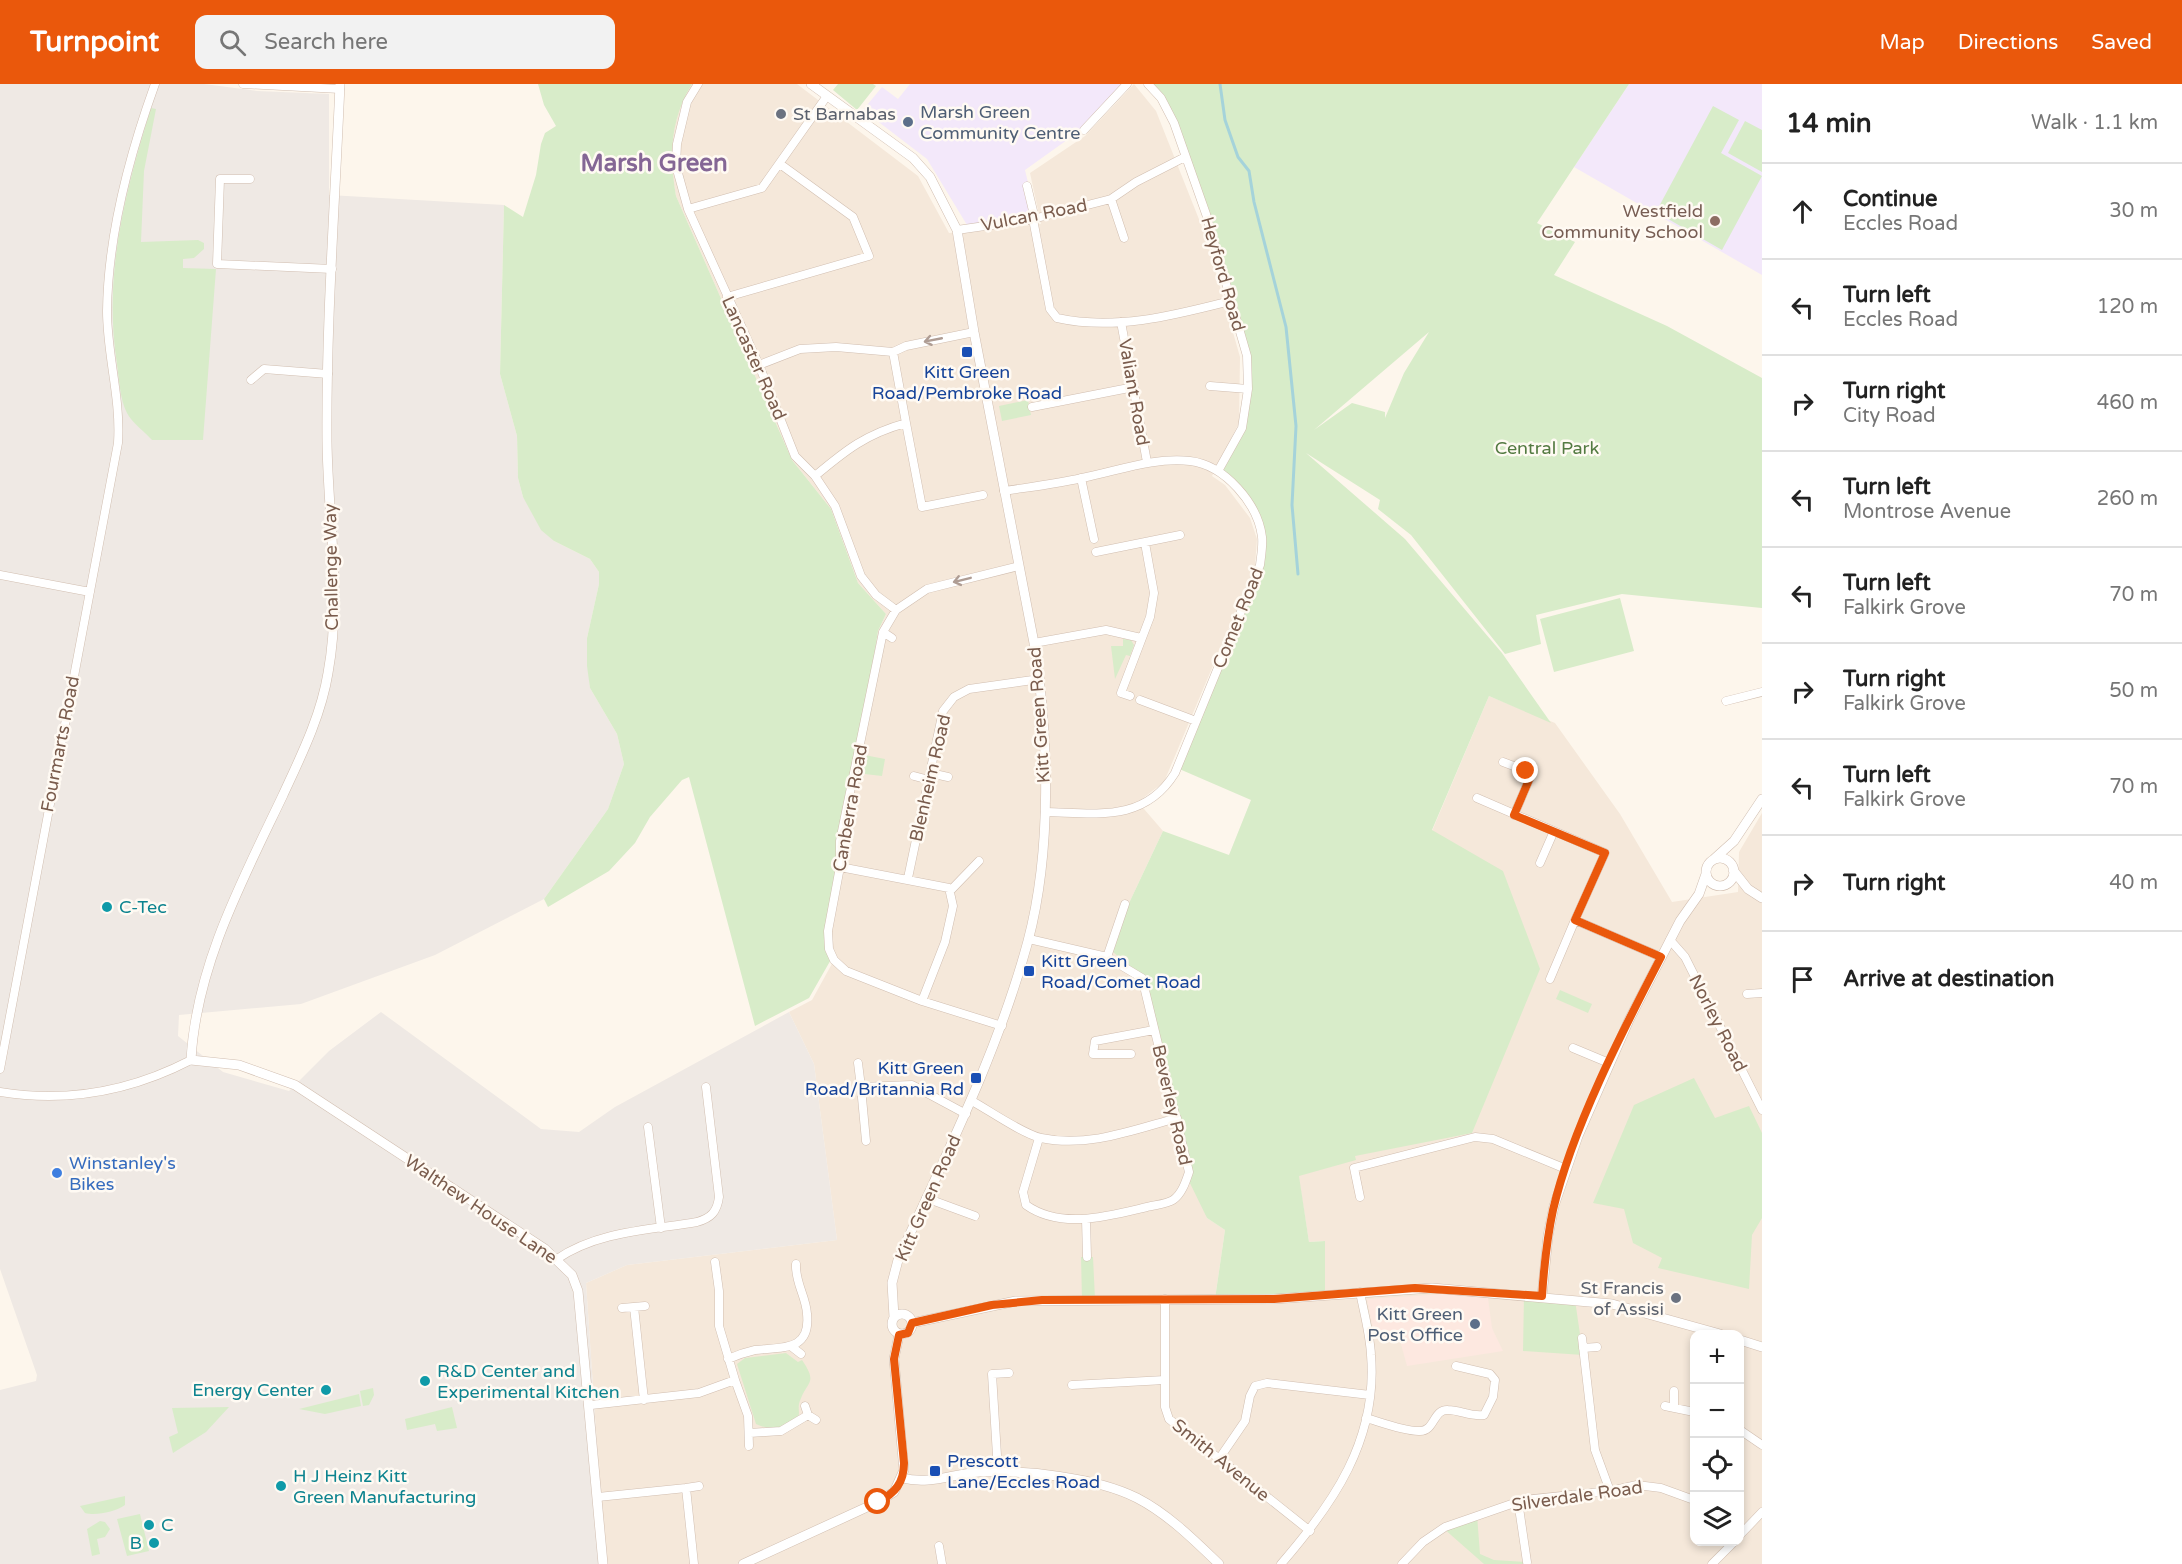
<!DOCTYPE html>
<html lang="en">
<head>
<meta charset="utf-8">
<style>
	:root { --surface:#fff; --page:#f2f2f2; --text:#222; --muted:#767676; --line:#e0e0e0; --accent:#ea580c }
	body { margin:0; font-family:"Varela Round",sans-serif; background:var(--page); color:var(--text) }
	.controls { position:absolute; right:18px; bottom:18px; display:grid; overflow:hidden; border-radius:12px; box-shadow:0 3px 9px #0003 }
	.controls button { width:54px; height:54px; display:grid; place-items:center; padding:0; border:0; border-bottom:2px solid var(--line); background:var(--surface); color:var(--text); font:30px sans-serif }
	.stop { position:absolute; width:18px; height:18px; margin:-14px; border:4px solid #ea580c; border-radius:50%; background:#fff }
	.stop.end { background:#ea580c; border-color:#fff; box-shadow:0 2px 6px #0008 }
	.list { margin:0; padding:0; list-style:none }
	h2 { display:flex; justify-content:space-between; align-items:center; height:78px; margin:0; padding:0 24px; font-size:26px }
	h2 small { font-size:20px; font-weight:400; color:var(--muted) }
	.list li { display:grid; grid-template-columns:39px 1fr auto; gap:18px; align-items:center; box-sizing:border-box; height:96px; padding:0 24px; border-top:2px solid var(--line) }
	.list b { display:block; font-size:22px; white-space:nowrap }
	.list p { margin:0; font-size:20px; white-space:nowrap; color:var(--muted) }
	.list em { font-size:20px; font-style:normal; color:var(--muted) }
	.icon { flex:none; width:33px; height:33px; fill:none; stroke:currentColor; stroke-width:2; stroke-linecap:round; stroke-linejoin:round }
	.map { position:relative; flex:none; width:1762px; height:1480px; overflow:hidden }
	header { display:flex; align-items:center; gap:36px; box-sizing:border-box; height:84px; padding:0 30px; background:var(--accent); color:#fff }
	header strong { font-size:28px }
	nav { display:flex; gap:33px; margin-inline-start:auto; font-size:21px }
	.search { width:420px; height:54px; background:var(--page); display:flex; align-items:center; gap:15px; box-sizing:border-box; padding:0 21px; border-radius:12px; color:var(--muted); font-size:22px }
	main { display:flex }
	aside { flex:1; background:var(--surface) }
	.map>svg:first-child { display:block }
	.residential { fill:#f5e8da; fill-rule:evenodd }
	.commercial { fill:#fde8e0 }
	.industrial { fill:#efe9e4 }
	.education { fill:#f3e8fa }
	.green { fill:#d8ecc9; fill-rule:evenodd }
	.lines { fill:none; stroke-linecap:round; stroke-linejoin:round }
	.stream { stroke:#a5d3da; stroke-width:3 }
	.minor-casing { stroke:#d1beb0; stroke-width:9 }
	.tertiary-casing { stroke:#d1beb0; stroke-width:10 }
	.minor { stroke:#fff; stroke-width:8 }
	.tertiary { stroke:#fff; stroke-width:9 }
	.oneway { stroke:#af9d94 }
	.route { stroke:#ea580c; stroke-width:8 }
	.worship-dot { fill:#6b7280; stroke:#fffaf3; stroke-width:2 }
	.service-dot { fill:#5c6f8a; stroke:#fffaf3; stroke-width:2 }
	.education-dot { fill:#8d6e63; stroke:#fffaf3; stroke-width:2 }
	.transit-dot { fill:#1a4fb4; stroke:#fffaf3; stroke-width:2 }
	.culture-dot { fill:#0f9aa8; stroke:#fffaf3; stroke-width:2 }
	.shop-dot { fill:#3f7fe0; stroke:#fffaf3; stroke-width:2 }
	.labels { text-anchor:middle; stroke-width:5; stroke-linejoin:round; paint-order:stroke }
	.service-label { font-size:18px; fill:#4e5e75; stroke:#fffaf3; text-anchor:start }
	.worship-label { font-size:18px; fill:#5b616d; stroke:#fffaf3; text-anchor:start }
	.education-label { font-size:18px; fill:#785e54; stroke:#fffaf3; text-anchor:end }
	.street-label { font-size:18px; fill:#7a5c4d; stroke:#fffaf3 }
	.transit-label { font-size:18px; fill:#164399; stroke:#fffaf3; text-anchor:start }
	.park-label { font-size:18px; fill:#537a41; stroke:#fffaf3 }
	.culture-label { font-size:18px; fill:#0d838f; stroke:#fffaf3; text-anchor:start }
	.shop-label { font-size:18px; fill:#366cbe; stroke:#fffaf3; text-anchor:start }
	.district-label { font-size:24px; font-weight:bold; fill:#846695; stroke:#fffaf3 }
</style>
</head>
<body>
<header>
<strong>Turnpoint</strong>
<div class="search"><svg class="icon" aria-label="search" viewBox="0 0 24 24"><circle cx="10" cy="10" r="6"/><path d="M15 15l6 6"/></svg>Search here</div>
<nav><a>Map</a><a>Directions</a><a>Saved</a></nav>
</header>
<main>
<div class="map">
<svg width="1762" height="1480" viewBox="0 0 1762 1480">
	<rect width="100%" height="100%" fill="#fdf6ec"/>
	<path class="residential" d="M692,0H797L918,92L949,149L1041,140L1030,89L1085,52L1134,0L1156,27L1206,153L1240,273L1239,339L1212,392L1225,401L1250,434L1257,455L1255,482L1164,698L1138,718L1163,747L1130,817L1207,1134L1225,1146L1215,1215L1325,1157L1309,1158L1297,1083L1432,747L1489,612L1555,639L1620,730L1672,818L1738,808L1739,768L1762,729V1480H605L586,1199L627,1181L837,1156L814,980L789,928L812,916L834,876L829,842L878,547L886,530L858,499L831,425L792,376L676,112L670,80L672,51L681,18ZM1694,1250H1740V1458H1694Z"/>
	<path class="commercial" d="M1445,1210L1488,1214L1492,1244L1503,1267L1407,1282L1399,1253L1375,1255L1367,1215Z"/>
	<path class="industrial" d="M0,0H204L257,7L329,10V111L504,121L500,290L517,352L518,394L523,413L554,457L590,475L599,488V500L587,554L590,604L617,650L624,680L608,725L544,815L435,871L301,920L179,931L178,952L223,988L289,1007L329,967L381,928L541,1045L579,1048L615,1023L789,928L814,980L837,1156L627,1181L586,1199L605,1480H0V1306L36,1297L37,1291L0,1185Z"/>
	<path class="education" d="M910,0H1125L1081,46L1025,86L1035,128L967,141L927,75L863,26L882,3L898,15Z
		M1629,0H1762V191L1574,83Z"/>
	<path class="green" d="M538,0H692C670,36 669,71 676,112L792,376L831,425L858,499L886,530L878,547L859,670L885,675L882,692L856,689L829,842L833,872L809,914L755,942L689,693L682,696L650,733L635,759L609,787L548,823L544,815L608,725L624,680L617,650L590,604L587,582V554L599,500V488L590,475L554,457L541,446L523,413L518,394L517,352L500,290L504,121L523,133L536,91L541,60L545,49L556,42L544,21Z
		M838,0H873L876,2L857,26L833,6Z
		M1147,0H1629L1537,139L1575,158L1554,191L1667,242L1762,294V524L1622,510L1536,531L1541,560L1505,570L1411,451L1378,425L1380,416L1306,369L1405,455L1502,569L1551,639L1489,612L1432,746L1503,787L1540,885L1472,1049L1355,1072L1356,1076L1299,1092L1309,1158L1325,1157V1206L1316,1212L1215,1215L1225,1146L1207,1134L1187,1093L1154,946L1148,897L1113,868L1130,817L1163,747L1229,771L1251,716L1177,684L1260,481C1264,431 1248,423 1218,387L1242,344L1247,272L1185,73L1161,15ZM1429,248L1404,289L1385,334V328L1352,319L1314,346Z
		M1713,22L1739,36L1721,69L1762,92L1722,166L1656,128Z
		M151,24L156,25L144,87L141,158L198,156L204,159V165L194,174L183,175V184L216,185L203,356H152C145,348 132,339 127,329C120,316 119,295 117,280C103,191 125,108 151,24Z
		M1745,37L1762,46V88L1728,69Z
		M1028,316L1031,331L1002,337L999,322Z
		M1620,514L1634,567L1554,588L1540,535Z
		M1123,555L1131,556L1134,561L1130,572L1126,571L1115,595L1111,562H1123Z
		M1560,906L1592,920L1588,929L1556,915Z
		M1694,994L1715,1034L1749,1022L1762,1049V1134L1752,1151L1749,1205L1658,1184L1662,1174L1633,1159L1624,1125L1593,1119L1634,1021Z
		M1081,1173H1093L1095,1215L1082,1216Z
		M1524,1211L1575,1216L1583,1271L1523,1267Z
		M786,1269L798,1278L802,1276C819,1301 806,1296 799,1320C798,1325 800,1329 798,1334C781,1344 774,1348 756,1340L737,1280L745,1274Z
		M373,1304L374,1311L369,1321L363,1322L360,1307Z
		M359,1310L361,1322L325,1330L299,1325Z
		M229,1323L206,1348L173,1369L169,1353L178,1349L172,1324Z
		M452,1323L457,1344L437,1347L435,1340L407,1346L405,1335Z
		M125,1412V1421C115,1428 96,1432 85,1429L80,1422Z
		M140,1430L149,1467L127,1472L117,1435Z
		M1477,1431L1480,1470L1494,1476L1527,1478L1526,1480H1484L1443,1444Z
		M100,1437L105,1438L110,1445L105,1453L97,1455L100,1470L92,1472L87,1445Z"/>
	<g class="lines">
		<path class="stream" d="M1220,0L1225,36L1238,73L1249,87L1254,118L1286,243L1296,342L1292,421L1298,490"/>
		<defs>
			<path id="minor" d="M243,0L340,5
				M698,0L687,18L677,60L676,82L688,125L759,281L795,372L815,392L835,422L861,492L876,511L896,526
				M1148,0L1161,14L1174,39L1206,130L1247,272L1248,305L1242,344L1218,387
				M1084,46L1127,0
				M250,95H220L217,180L332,185
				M1027,102L1035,135
				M1111,115L1124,154
				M688,125L762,104L827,12
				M1033,135L1050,225L1057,234C1115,247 1175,231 1230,217
				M957,146L1033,135L1111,115L1136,98L1185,73
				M727,213L869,172L853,133L780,80
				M1121,238L1147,378
				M759,281L800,265L836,263L893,268L906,262L974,248
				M251,296L264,285L328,290
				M1210,302L1248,305
				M1032,323L1134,303
				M906,339L922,423L983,411
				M815,392C846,366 866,350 906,339L893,268
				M1081,394L1094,455
				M1004,407C1030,403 1056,400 1082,394C1118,387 1153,373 1190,377C1225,381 1258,420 1262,453C1263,462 1261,472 1260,481L1175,689C1144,739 1096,729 1045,728
				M1096,468L1180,451
				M0,491L90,508
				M883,548L892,554
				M1034,559L1106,546L1141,554
				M1130,612L1121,609L1150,533L1154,509L1145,459
				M1140,616L1196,637
				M1726,617L1762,608
				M1503,678L1532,689L1514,731
				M930,689L948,693
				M914,692L929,696
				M1477,714L1605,769L1575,836L1661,873
				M1540,779L1554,747
				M840,783L949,804L953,822L945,858L922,917
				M908,794L943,627L954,613L969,605L1040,595
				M950,807L979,777
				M1029,855L1107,873L1142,894L1189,1088C1186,1097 1182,1110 1173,1116C1167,1120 1154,1121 1147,1123C1109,1132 1061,1146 1026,1121L1023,1108L1039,1054
				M1670,856L1685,873L1762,1026
				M1107,873L1125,820
				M1550,895L1575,836
				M1747,910L1762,909
				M1002,942L922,917L846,887L834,876L829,865L828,847L840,783V757L883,548L896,526L927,505L1019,482
				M1573,964L1609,979
				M1131,970H1093L1095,957L1154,946
				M858,979L861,1003
				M0,985L118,359C121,314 107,271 107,227C108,150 129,72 155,0
				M0,1008C67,1019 131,1007 191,976
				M972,1017C990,1027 1023,1050 1041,1054C1087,1064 1133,1046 1177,1034
				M648,1043L661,1144
				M866,1057L861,1003L912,1001L966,1030
				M1360,1113L1354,1084L1475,1053L1493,1055L1566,1085
				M926,1114L975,1132
				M1086,1135L1087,1173
				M557,1175C598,1147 650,1146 697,1138C711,1134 717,1128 719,1113L706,1003
				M1165,1215V1323L1169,1335L1310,1447
				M634,1223L644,1316
				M622,1224L645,1222
				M1582,1254L1595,1366L1610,1407
				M792,1263L801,1270
				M1583,1264L1597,1263
				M728,1275C737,1271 746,1268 755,1266C781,1263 811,1268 807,1230C806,1212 795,1199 796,1180
				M735,1296L748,1332L749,1362
				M1072,1301L1165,1296
				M591,1321L699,1309L735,1296L719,1242V1207L715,1178
				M805,1322L808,1331L816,1336
				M1665,1322L1694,1328
				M1674,1324V1307
				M1366,1334C1380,1338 1406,1348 1420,1347C1435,1347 1433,1325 1448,1326C1460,1326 1471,1333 1484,1331L1493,1313L1495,1296L1490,1290L1456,1282
				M1740,1346L1762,1361
				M750,1349L781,1347L808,1331
				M1219,1375L1245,1337L1250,1312L1255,1302L1267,1299L1370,1311
				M998,1388L992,1290L1009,1289
				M686,1404L699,1402
				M598,1413L686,1404L694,1480
				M1518,1417L1527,1478
				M1740,1451L1762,1428
				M939,1462L942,1480
				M1281,1480C1333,1420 1378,1356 1371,1271C1370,1250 1364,1229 1360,1208
				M1402,1480L1423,1458L1445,1443L1523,1416L1610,1407L1637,1401L1661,1404L1694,1416
				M1712,1480L1734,1458"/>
			<path id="tertiary" d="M340,0C335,119 326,238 327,358C328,434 342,513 328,589C321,632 301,672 283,711C243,795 196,882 191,976L239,981L295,1001L545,1165L572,1191L578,1207L603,1480
				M811,0L913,74L930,93L957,146L974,248L1034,559C1049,650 1052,767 1028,857C998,968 946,1071 898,1176L892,1199L894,1233
				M1706 788a14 14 0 1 1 28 0a14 14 0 1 1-28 0Z
				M1714,775L1734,757L1762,715
				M1733,786L1748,805L1762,814
				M1542,1212L1548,1152L1554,1122L1578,1052L1629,936L1680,837L1699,810L1706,790
				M892 1240a10 10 0 1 1 20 0a10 10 0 1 1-20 0Z
				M912,1239L1016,1217L1274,1215L1432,1204L1612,1220L1720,1250
				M1740,1256L1762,1263
				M902,1394C930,1401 952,1390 979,1388C1025,1386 1095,1393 1137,1414C1168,1430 1194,1456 1219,1480
				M743,1480L878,1418L894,1408L904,1386L894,1275L899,1251"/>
		</defs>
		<use href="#minor" class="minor-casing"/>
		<use href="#tertiary" class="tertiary-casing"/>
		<use href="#minor" class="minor"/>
		<use href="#tertiary" class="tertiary"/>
	</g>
	<defs><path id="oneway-shaft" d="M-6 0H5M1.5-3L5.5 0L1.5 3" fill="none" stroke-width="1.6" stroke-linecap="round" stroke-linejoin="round" transform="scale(1.5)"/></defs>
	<g class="oneway">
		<use href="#oneway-shaft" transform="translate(933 256) rotate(169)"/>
		<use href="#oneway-shaft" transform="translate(962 496) rotate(166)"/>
	</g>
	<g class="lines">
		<path class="route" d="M878,1418C895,1409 904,1399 904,1379L894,1275L899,1251L908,1249L912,1239L992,1221L1042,1216L1274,1215L1415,1204L1542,1212C1544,1183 1547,1154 1553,1126C1572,1044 1622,948 1661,873L1575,836L1605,769L1514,731L1532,689L1526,687"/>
	</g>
	<g class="worship-dot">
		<circle cx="781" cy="30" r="6"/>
		<circle cx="1676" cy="1214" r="6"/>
	</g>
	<g class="service-dot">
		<circle cx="908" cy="38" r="6"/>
		<circle cx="1475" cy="1240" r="6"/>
	</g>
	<circle class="education-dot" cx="1715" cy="137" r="6"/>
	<g class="transit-dot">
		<rect x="961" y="262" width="12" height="12" rx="3"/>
		<rect x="1023" y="881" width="12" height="12" rx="3"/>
		<rect x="970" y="988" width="12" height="12" rx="3"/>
		<rect x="929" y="1381" width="12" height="12" rx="3"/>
	</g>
	<g class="culture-dot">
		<circle cx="107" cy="823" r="6"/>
		<circle cx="425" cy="1297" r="6"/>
		<circle cx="326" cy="1306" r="6"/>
		<circle cx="281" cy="1402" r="6"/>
		<circle cx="149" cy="1441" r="6"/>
		<circle cx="154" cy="1459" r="6"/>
	</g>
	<circle class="shop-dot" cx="57" cy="1089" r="6"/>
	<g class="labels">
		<g class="service-label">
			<text x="920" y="34">Marsh Green<tspan x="920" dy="21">Community Centre</tspan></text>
			<text x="1463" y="1236" text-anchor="end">Kitt Green<tspan x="1463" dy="21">Post Office</tspan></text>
		</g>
		<g class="worship-label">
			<text x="793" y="36">St Barnabas</text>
			<text x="1664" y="1210" text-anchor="end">St Francis<tspan x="1664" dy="21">of Assisi</tspan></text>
		</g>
		<g class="education-label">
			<text x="1703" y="133">Westfield<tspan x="1703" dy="21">Community School</tspan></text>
		</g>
		<g class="street-label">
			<text transform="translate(1034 131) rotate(-11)" y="6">Vulcan Road</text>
			<text transform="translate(1223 190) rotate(74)" y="6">Heyford Road</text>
			<text transform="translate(754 274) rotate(66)" y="6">Lancaster Road</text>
			<text transform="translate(1134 308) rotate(80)" y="6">Valiant Road</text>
			<text transform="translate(331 483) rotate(-91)" y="6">Challenge Way</text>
			<text transform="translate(1238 534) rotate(-68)" y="6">Comet Road</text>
			<text transform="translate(1039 631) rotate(-94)" y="6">Kitt Green Road</text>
			<text transform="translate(60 660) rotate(-79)" y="6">Fourmarts Road</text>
			<text transform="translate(930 694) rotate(-77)" y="6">Blenheim Road</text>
			<text transform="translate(850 724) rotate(-80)" y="6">Canberra Road</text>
			<text transform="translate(1718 939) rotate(63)" y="6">Norley Road</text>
			<text transform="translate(1172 1021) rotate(77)" y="6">Beverley Road</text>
			<text transform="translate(928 1114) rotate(-66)" y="6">Kitt Green Road</text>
			<text transform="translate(481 1125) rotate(34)" y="6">Walthew House Lane</text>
			<text transform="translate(1221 1376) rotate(39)" y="6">Smith Avenue</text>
			<text transform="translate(1577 1412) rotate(-8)" y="6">Silverdale Road</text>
		</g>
		<g class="transit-label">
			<text x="967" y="294" text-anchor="middle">Kitt Green<tspan x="967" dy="21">Road/Pembroke Road</tspan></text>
			<text x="1041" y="883">Kitt Green<tspan x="1041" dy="21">Road/Comet Road</tspan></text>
			<text x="964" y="990" text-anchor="end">Kitt Green<tspan x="964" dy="21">Road/Britannia Rd</tspan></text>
			<text x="947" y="1383">Prescott<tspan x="947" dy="21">Lane/Eccles Road</tspan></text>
		</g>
		<g class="park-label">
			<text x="1547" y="370">Central Park</text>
		</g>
		<g class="culture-label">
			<text x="119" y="829">C-Tec</text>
			<text x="437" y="1293">R&amp;D Center and<tspan x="437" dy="21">Experimental Kitchen</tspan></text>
			<text x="314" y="1312" text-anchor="end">Energy Center</text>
			<text x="293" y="1398">H J Heinz Kitt<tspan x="293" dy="21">Green Manufacturing</tspan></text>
			<text x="161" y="1447">C</text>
			<text x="142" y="1465" text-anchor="end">B</text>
		</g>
		<g class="shop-label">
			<text x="69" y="1085">Winstanley's<tspan x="69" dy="21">Bikes</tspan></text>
		</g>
		<g class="district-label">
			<text x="654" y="87">Marsh Green</text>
		</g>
	</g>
</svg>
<div class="controls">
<button>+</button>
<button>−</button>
<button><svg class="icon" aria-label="locate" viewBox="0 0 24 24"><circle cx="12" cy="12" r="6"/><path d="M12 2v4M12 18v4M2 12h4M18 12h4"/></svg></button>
<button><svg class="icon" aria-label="layers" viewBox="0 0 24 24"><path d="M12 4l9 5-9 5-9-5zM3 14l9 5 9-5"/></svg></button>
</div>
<div class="stop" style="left:878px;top:1418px"></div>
<div class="stop end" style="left:1526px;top:687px"></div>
</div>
<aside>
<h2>14 min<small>Walk · 1.1 km</small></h2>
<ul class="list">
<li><svg class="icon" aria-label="ahead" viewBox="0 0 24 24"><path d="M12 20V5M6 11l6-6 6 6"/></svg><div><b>Continue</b><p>Eccles Road</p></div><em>30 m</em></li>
<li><svg class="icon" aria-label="left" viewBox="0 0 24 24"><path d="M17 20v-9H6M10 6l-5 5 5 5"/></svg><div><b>Turn left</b><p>Eccles Road</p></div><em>120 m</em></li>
<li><svg class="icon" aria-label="right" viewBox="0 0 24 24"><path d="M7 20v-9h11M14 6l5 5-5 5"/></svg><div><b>Turn right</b><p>City Road</p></div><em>460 m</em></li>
<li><svg class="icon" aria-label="left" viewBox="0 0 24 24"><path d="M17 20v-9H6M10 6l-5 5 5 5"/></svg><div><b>Turn left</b><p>Montrose Avenue</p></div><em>260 m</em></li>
<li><svg class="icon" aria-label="left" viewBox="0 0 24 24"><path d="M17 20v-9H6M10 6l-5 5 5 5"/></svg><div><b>Turn left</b><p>Falkirk Grove</p></div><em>70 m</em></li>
<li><svg class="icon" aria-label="right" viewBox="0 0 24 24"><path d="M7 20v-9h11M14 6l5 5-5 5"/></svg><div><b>Turn right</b><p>Falkirk Grove</p></div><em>50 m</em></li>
<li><svg class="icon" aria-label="left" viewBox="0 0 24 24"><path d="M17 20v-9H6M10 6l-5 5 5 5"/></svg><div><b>Turn left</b><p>Falkirk Grove</p></div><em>70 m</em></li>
<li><svg class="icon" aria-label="right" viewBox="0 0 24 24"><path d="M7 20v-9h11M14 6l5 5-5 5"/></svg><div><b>Turn right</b></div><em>40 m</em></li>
<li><svg class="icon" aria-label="arrive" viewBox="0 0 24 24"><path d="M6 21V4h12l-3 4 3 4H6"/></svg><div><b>Arrive at destination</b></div></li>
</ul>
</aside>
</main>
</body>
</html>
